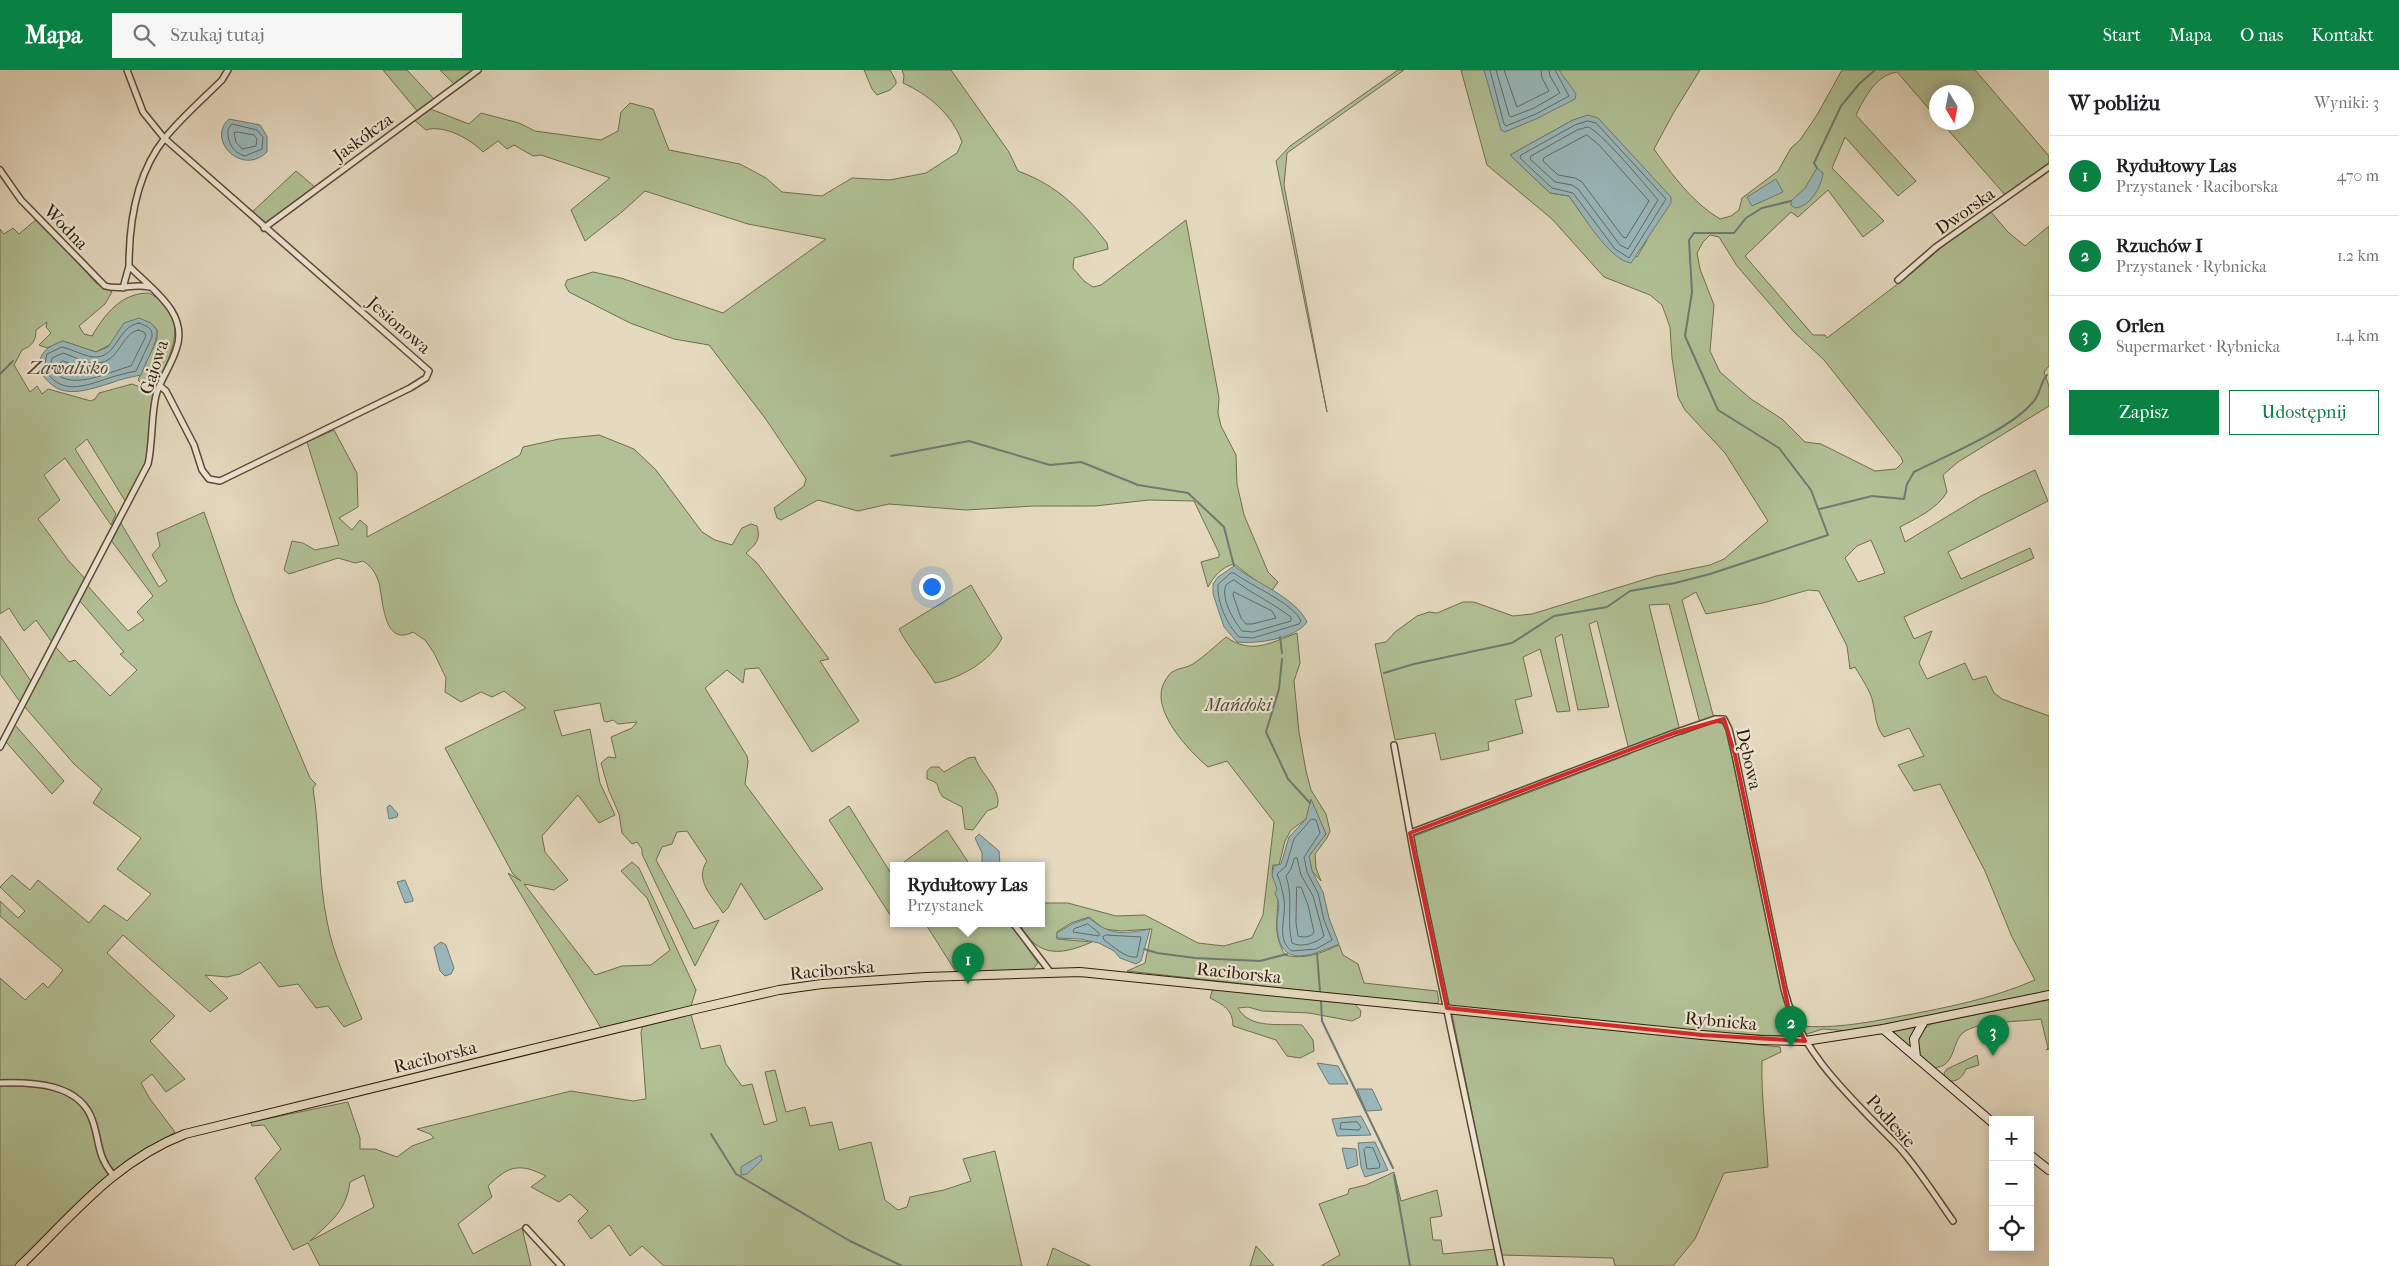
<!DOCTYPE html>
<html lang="pl">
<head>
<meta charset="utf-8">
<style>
	:root { --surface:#fff; --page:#f6f6f6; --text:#202124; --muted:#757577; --line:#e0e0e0; --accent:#0b8043 }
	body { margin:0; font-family:"IM FELL French Canon",serif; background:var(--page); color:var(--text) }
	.controls { position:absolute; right:15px; bottom:15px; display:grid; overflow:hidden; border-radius:0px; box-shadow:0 2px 12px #0003 }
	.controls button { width:45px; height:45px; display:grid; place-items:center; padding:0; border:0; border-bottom:1px solid var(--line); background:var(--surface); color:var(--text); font:25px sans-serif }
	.compass { position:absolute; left:1929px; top:15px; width:45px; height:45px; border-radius:50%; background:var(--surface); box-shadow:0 2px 12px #0003; rotate:170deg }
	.you { position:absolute; left:931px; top:516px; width:18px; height:18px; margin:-12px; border:4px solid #fff; border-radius:50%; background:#1a73e8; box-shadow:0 0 0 8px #1a73e833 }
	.badge { display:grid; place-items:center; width:32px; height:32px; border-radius:50%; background:var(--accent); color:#fff; font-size:16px; font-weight:700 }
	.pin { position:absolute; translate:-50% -41px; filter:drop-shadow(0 1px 2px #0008) }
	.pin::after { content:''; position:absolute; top:26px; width:18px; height:15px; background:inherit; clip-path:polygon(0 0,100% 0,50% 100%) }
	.popup { position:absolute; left:890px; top:792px; width:155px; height:65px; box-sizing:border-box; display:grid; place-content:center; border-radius:0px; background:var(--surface); filter:drop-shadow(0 1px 4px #0005); font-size:16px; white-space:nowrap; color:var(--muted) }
	.popup b { font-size:19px; color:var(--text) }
	.popup::after { content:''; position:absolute; left:50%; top:100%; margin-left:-10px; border:10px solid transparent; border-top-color:var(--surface) }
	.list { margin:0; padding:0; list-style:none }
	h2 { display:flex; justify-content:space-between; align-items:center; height:65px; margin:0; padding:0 20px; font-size:21px }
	h2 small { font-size:16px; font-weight:400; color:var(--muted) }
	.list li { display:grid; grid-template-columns:32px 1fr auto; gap:15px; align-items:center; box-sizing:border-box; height:80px; padding:0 20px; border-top:1px solid var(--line) }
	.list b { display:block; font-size:19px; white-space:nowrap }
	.list p { margin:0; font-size:16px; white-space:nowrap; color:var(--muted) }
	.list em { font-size:16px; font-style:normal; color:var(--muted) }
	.actions { display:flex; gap:10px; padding:15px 20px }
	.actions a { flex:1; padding:11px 0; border:1px solid var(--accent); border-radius:0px; text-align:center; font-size:18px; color:var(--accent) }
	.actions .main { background:var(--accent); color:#fff }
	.icon { flex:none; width:28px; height:28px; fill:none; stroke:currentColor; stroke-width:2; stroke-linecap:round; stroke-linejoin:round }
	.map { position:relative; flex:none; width:2049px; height:1196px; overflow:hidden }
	header { display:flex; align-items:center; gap:30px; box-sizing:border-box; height:70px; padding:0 25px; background:var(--accent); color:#fff }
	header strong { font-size:24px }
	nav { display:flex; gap:28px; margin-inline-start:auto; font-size:18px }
	.search { width:350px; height:45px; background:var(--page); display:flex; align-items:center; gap:12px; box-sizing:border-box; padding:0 18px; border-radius:0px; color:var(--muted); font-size:19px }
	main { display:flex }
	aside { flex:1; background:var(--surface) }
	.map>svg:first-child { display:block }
	.green { fill:#b1c095; stroke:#706e4e; fill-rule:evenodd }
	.water { fill:#99b8bb; stroke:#6e7a73 }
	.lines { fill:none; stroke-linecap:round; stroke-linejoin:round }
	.shore { stroke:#646a61; stroke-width:1 }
	.stream { stroke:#6e7a73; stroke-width:2 }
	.street-casing { stroke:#5c4b35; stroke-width:8 }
	.secondary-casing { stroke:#2e1c07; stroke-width:10 }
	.primary-casing { stroke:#2e1c07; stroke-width:10 }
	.street { stroke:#eee6d5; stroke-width:5 }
	.secondary { stroke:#eee6d5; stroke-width:8 }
	.primary { stroke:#e5d9bf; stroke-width:8 }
	.marked { fill:none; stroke:#d62828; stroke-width:4; stroke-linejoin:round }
	.labels { text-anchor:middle; stroke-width:4.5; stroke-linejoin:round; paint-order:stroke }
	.street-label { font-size:18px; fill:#2e1c07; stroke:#eee6d5 }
	.park-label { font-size:18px; font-style:italic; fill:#554d32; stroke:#eee6d5 }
	.water-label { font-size:19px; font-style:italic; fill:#4e4b3d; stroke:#eee6d5 }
</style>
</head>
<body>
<header>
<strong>Mapa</strong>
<div class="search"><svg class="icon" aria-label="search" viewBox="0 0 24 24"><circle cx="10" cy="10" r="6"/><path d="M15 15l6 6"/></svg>Szukaj tutaj</div>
<nav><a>Start</a><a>Mapa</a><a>O nas</a><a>Kontakt</a></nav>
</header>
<main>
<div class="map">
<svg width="2049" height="1196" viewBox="0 0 2049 1196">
	<rect width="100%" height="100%" fill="#e5d9bf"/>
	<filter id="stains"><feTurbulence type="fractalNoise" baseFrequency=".004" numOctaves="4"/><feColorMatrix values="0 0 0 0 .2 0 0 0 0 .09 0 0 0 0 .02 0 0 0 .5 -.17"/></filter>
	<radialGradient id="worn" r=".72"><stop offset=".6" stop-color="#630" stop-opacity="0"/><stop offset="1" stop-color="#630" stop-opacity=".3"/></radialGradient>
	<path class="green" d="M383,0H407L434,29L418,42Z
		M440,0H475L454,14Z
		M864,0H890L896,11V14L890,20L877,25L872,19Z
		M902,0H951L1009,82L1018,101C1059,116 1081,140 1107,173L1108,179L1074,188L1073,198L1084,211L1093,217L1101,215L1186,150L1219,328L1218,343L1221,356L1236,385L1237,414L1244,445L1268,502L1278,512L1271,522L1234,494C1222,497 1214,506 1208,517L1201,492L1219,487V483L1194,431L1149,430L1095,436H1034L966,440L889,434L858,441L818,430L781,450L777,448L774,438L804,416L806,409L765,348L709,275L674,269L630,253L569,222L565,215L567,210L593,202L621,208L723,243L826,169L748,154L645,121L623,141L585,171L571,140L610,108L541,85L533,86L514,75L507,79L498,71L483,82C471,69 443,54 426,60L413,49L428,38L469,54L481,43L519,53L535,61L601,70L618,61L621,42L630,33L653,39L669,80L740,94L766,108L782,122L822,126L852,108L890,110L926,103L957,83L962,72C952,44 929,25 903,13L904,6Z
		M1398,0H1404L1287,83L1284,115L1327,342L1276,91L1290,76Z
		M1461,0H1700L1674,42L1654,79C1672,105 1693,133 1720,149L1731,146L1739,140L1742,128L1778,101L1791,78L1800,70L1817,45L1842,0H1975L2049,86V94L2006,126L1942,53L1966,52V22H1936V47L1897,2C1876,5 1865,27 1856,45L1916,111L1898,126L1845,67L1832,98L1884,151L1863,167L1828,120L1798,147L1791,142L1745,186L1813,265H1825L1827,268L1912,203L1949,171L1991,142L2008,162L2025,176L2049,156V296L2044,302L2049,316V336L1958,392L1943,405L1947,422C1937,439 1917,448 1900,457L1905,472L1981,426L2035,400L2048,431L1948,482L1961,509L2030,478L2034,488L1904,547L1914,569L1932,561L1919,593L1927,609L1965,593L1973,610L1986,606L1994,623L2002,629L2049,646V921L1982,936L1850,961L1823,959L1797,967L1703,962L1449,937L1412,767L1630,684L1597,551L1589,554L1609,637L1578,640L1562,564L1555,568L1570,641L1557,642L1540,579L1523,587L1532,626L1515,630L1523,663L1488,672L1489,680L1441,690L1435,663L1395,670L1375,574L1386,572L1395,562L1417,546L1429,542L1437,543L1463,532H1474L1513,546L1532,544L1656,506L1710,495L1724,489L1768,451L1725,383L1685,340L1678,327L1672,288L1670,257L1662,235L1650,225L1604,207L1552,149L1487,95ZM1573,50L1647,170L1637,187L1583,146L1569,126L1550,123L1510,85ZM1710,165L1719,167L1737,196L1794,262L1824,290L1901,387L1903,392L1896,399L1875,401L1821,374L1805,372L1782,349L1751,329L1720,302L1710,281L1714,235L1700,199L1697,183L1703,172ZM1871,470L1885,503L1858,512L1845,488L1857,476ZM1808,520L1819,521L1847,576L1850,599L1855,597C1861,608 1871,621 1873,633C1876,646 1875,656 1884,667L1909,658L1924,686L1898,695L1914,721L1940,714L1985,801L2012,867L2035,910C1991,929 1949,937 1902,946C1865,953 1829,960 1792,955L1775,891L1727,663L1723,654L1715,652L1682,530L1696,522L1706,544L1763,533ZM1669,534L1701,657L1681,665L1649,535Z
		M296,101L316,118L264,155L250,144Z
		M38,148L96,213L112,222L105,234L79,256L84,264L92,266C105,244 121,223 149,223C189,245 174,278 159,310L151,308L147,311L140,312L138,310L157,269V260L151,253L96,282L63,271L47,278L39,275L51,263L46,257L47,252L36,260C36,271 32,276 22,280L14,295L30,322L37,316L42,324L48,319L91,331L95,329L99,323L132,314L156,323L148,394L127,434L87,369L75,379L116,444L111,455L65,388L44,405L60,430L38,449L68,490L88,512L87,515L128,561L144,550L137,542L153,526L110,469L119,450L159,517L167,511L152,485L160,476L157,463L204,442L235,531L310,708L316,714L313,718C320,762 318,807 327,851C333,885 349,917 362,949L344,957L328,936L316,938L298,914L279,917L260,892L240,904L227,907L205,905L228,928L210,942L123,865L107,883L175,946L150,971L185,1009L166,1022L152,1004L141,1013L150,1029L175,1062L113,1105L20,1196H0V908L25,930L43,913L48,918L63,900L0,846V831L18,848L25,841L0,817L12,805L30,820L38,810L89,853L104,835L127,851L151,824L117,799L141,768L93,733L102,719L74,694L18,629L0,604V566L33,614L54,575L36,550L24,561L9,538L0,544V159L4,164L13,158L19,164ZM79,530L124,582L120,584L137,600L110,626L75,590L69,592L54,575Z
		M334,360L357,403L358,437L339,448L352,460L360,450L367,456V467L520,385L523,377L559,369L599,365L634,379L656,400L702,462L715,470L732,475L742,458L751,454L757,456C761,470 756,474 746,483L757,493L829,589L820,591L859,651L812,682L759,598L745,599L743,613L727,600L705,618L747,686L748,692L745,714L823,819L765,850L741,813L728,838L723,843C712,826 694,810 707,791L687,761L677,762L672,774L662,777L656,790L694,859L719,850L695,896L642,784V779L637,772L632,774L622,763L619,744L609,721L601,693L608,687L616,688L611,667L632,658L637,652L618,654L613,650L607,652L604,651L600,633L554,641L562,666L590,659L600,713L615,745L599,753L578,725L542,766L545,782L568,810L554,820L524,814L595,905L622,896L651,895L670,880L647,828L621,801L632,792L639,798L696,920L691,936L601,958L508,803L521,811L513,804L445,678L526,638L504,621L492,627L481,622L461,632L445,622L446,608L434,583L425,570L413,562C383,578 383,528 379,513C376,503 371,496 363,491L355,493L338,488L289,504L284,500L292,471L303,473L315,480L339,475L307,372Z
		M971,515L1002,568C991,591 959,609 935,613C924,595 908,577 899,559Z
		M1297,563L1300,593L1294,611L1299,662L1306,701L1311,720L1326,744L1330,761L1327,768L1315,784L1316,798L1321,811L1312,801L1309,786L1326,764L1311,730L1306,749L1291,760L1285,771L1279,795H1273C1270,811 1277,809 1278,821C1279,847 1271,860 1285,885C1305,890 1321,883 1339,875L1343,885L1358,894L1364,913L1437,921L1439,931L1436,935L1127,901L1145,893L1152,859L1121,861L1104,859L1089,847L1071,853L1057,862V869L1092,872C1075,879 1053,888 1035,874C1029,869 1023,859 1018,853H1042V833H1068L1116,846L1145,845L1198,873L1224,876L1252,868L1263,845L1274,752L1227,691L1208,697C1189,681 1148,638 1165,611C1167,608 1169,604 1172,602C1178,598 1187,598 1193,594C1205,586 1215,576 1226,567C1252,585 1270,573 1297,563Z
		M15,655L64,711L52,724L6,672Z
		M975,687C980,704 1003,720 997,737L987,741L973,760L965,759L962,737L943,727C934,716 943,714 927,709V701L931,697H939L944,702L968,688Z
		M849,736L890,802L894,799V851L829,750Z
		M947,760L970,795H900Z
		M925,853H1010L1038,893L1032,900L956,902Z
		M1214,915L1350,929L1361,941L1360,947L1352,951L1309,943L1262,941L1248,937L1238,938C1250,960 1281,953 1302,955L1313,970L1314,981L1300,988L1287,986L1276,970L1233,956C1233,940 1224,935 1210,928Z
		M2049,930V979L2046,980L2048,978L2041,949C2021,952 1979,951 1964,962C1951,971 1957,997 1933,998C1929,994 1923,991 1921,987C1912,974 1921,958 1934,953Z
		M690,941L701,979L720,975L726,994L742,1016L752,1014L764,1055L777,1051L765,1002L775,1000L786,1042L805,1037L810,1056L832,1052L839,1080L871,1072L885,1130L898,1140L907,1137L910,1127L944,1120L971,1111L963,1089L995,1081L1022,1196H664L642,1176L630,1186L609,1155L591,1169L578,1151L588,1141L570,1124L559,1132L531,1117L546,1106C520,1093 509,1095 488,1116L492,1127L458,1154L473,1184L522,1158L531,1196H320L308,1173L293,1180L255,1108L281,1079L264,1055L252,1056L251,1052L348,1032L360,1068V1079H375L397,1087L412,1076L434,1068L430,1064L417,1059L571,1021L633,1031L646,1029L641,962L644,952ZM364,1105L374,1137L310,1171C330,1152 346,1142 350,1112Z
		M1452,944L1780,977L1781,982L1762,991C1761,1027 1766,1061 1768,1097L1724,1103L1695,1169L1673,1196H1615L1613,1188L1501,1185Z
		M1915,957L1911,979L1893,961Z
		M1977,985L1979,995L1966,999C1963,1007 1957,1012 1949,1011L1945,1008L1944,1003L1947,999Z
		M1394,1102L1401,1131L1437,1120L1442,1146L1430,1148L1433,1170H1441L1443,1184L1496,1179L1501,1196H1321L1340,1185L1319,1134L1348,1124L1349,1119L1366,1115Z
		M1256,1176L1274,1196H1250Z
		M1053,1178L1091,1196H1047Z"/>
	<path class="water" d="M1484,0H1559L1576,24L1575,29L1538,48L1505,62L1501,60Z
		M1588,45L1598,48L1671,127V133L1631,193C1609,190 1583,145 1569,126L1550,123L1510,85L1573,50Z
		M229,49L260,55L267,66V82C241,107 206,69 229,49Z
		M1817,98L1823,103C1822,116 1810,137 1795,138L1791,135V131L1805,118Z
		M1776,109L1783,122L1752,136L1747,127Z
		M139,248L151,253L157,260C157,275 146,290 141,305C131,307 121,309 111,313C81,322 56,332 38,297C41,281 47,277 63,271L96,282L108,277L124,253Z
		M1234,496C1257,514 1295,527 1307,552C1295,569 1257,574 1237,572L1224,557L1213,524V514L1218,507Z
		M1311,729L1326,764L1309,786L1312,801L1323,822L1329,848L1339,874C1310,886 1278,900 1277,854C1277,842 1282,834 1275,824L1277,819L1272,805L1274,796L1281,794L1289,767L1306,749Z
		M390,735L398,744L397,747L389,749L387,737Z
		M979,764L999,781L1000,795H982V783L975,768Z
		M405,810L413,829V831L405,833L397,812Z
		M1089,848C1111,866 1122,864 1150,859L1141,891L1136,894L1120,888L1114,881L1099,873L1080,869L1057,868V863L1072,854Z
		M441,872L446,875L454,898L451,904L445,906L440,901L434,877Z
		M1317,993L1338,996L1348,1014H1329Z
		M1357,1019H1372L1382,1040L1366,1041Z
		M1361,1046L1371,1065L1337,1066L1332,1049Z
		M1375,1072L1388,1100L1365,1107L1361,1097L1358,1073Z
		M1342,1078L1356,1079L1358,1095L1347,1099Z
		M761,1085L762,1090L747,1104L741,1105V1097Z"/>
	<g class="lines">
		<path class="shore" d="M1490,0L1504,54L1506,56L1536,44L1569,26L1555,0
			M1496,0L1509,45L1511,47L1534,38L1560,23L1550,6L1549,0
			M1504,0L1517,37L1549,21L1542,8L1541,0
			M1588,51L1596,53L1666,129L1629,188L1615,179L1573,123L1552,118L1520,88L1521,85L1575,55Z
			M232,54L257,60L263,67L262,79L245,86C233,83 227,72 228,60Z
			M1588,57C1599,59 1648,118 1658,130L1628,179L1620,175L1578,119L1572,115L1555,112L1530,89L1531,86L1577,60Z
			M237,62L254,65L257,69L256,76L242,79L236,72L234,63Z
			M1587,65L1599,75L1649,131L1626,168L1623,167L1582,112L1575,108L1558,105L1543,91L1544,88Z
			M139,253C147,256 153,258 152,267L136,301C127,303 118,305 109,308C85,316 59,327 44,297L47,284L62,277C72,279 87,288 97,287C118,285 118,256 139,253Z
			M138,260L144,262L146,266L131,296C107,302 66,325 50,296L52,288L63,283C73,286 86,294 97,293C120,292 120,265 138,260Z
			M63,291L83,298L84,301C76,305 64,303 58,295Z
			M1231,503H1234C1251,516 1293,533 1301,551L1299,554L1253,568L1239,567C1227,554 1217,533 1218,515Z
			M1234,510C1252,524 1273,533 1291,547V551L1253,562L1242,561C1234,551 1220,528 1226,515Z
			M1234,522L1272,541L1276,548L1252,554H1246L1241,548L1233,525Z
			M1312,749L1316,750L1320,763L1304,787L1307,802L1318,823L1324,850L1332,870L1316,879L1292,881C1275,870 1287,845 1284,829C1282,820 1281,813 1277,804L1286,796L1294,769Z
			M1297,788L1301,805L1313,826L1324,866C1317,873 1301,878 1292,873C1286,850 1294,828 1286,806L1291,799L1294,789Z
			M1297,817H1301L1308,835L1314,862C1312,867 1302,868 1298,866L1296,853Z
			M1088,854L1099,863V866L1073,862L1074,859Z
			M1106,865L1141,867L1137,887C1126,889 1113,876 1104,870L1103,867Z
			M1357,1052L1361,1057L1359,1060L1340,1059L1341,1053Z
			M1367,1077L1373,1078L1380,1095L1379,1098L1367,1099L1364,1080Z"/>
		<path class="stream" d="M1817,98L1814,93L1841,36L1859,14L1875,0
			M0,304L13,291
			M891,386L969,371L1050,395L1081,392L1138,415L1188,423L1224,457L1234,496
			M1820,439L1872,426L1904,429L1907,414L1914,402C1947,385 2011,359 2033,332C2040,325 2040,313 2047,305
			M1280,567L1282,583
			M1282,589L1279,619L1266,662L1288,709L1310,733
			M1384,603L1414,594L1512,573L1554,546L1607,537L1630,521L1675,513L1710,504L1828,465L1811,420L1779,378L1718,340L1685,266L1692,222L1689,170L1694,163H1734L1746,148L1762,138L1791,131
			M1144,879L1157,883L1195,888L1260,891L1287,884
			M1317,883L1320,921
			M1321,931L1322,951L1393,1098
			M711,1064L736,1104L850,1171L902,1196
			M1394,1105L1410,1196"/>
		<defs>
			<path id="street" d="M127,0L143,42L164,68L429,301L426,308L410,318L220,411L209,409L202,400L194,375L166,321L160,316
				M0,100L21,130L105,216C120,221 134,213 149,217
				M264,158L478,0
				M1898,210L1936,177L2049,97
				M123,218L129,196
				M1394,675L1414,785L1501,1196
				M0,677L148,394C153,373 151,340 157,322C162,308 171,295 176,280C190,243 151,219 129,196C129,151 136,104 165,68C182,47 203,29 222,10L228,0
				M1410,763L1674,663L1715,649H1724L1729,659L1735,685L1784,919C1799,981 1850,1027 1894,1072C1915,1093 1935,1126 1953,1151
				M1013,853L1051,903
				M0,1013C33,1012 81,1013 93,1052C100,1073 97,1086 113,1105
				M526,1158L561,1196"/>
			<path id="secondary" d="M1883,959L1993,1053
				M1916,987L1914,969L1924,951
				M2030,1085L2049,1100"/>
			<path id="primary" d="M20,1196C73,1145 115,1091 185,1064L696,939L779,920L822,914L926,907L1080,902L1702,965L1760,970L1805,971L1883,959L2049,925"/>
		</defs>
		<use href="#street" class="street-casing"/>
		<use href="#secondary" class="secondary-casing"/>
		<use href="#primary" class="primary-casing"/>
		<use href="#street" class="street"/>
		<use href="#secondary" class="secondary"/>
		<use href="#primary" class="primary"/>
	</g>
	<path class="marked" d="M1724,649L1735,685L1788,936L1805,971L1702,965L1447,938L1410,763L1674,663Z"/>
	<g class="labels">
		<g class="street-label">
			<text transform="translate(363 67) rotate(-36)" y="6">Jaskółcza</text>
			<text transform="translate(1965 141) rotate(-35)" y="6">Dworska</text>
			<text transform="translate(66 157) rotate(46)" y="6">Wodna</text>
			<text transform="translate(399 255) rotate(41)" y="6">Jesionowa</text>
			<text transform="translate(154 297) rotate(-72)" y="6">Gajowa</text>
			<text transform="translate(1749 689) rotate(77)" y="6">Dębowa</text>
			<text transform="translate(832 900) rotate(-5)" y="6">Raciborska</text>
			<text transform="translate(1239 903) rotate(6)" y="6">Raciborska</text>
			<text transform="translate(1721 951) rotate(5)" y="6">Rybnicka</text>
			<text transform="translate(435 987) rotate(-14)" y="6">Raciborska</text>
			<text transform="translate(1891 1051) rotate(48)" y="6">Podlesie</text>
		</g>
		<g class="park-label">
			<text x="1238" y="641">Mańdoki</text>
		</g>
		<g class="water-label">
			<text x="68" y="304">Zawalisko</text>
		</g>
	</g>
	<rect width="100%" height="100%" filter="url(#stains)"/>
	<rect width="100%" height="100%" fill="url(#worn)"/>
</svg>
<div class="controls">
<button>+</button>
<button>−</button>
<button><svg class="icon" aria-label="locate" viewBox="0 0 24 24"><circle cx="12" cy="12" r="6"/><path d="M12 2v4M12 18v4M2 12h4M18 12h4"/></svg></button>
</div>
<svg class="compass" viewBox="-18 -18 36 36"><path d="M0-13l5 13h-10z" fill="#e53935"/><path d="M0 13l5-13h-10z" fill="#757577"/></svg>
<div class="you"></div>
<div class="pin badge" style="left:968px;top:914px">1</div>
<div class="popup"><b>Rydułtowy Las</b>Przystanek</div>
<div class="pin badge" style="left:1791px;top:977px">2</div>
<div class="pin badge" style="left:1993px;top:986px">3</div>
</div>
<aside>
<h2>W pobliżu<small>Wyniki: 3</small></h2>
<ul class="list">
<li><span class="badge">1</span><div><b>Rydułtowy Las</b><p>Przystanek · Raciborska</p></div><em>470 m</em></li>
<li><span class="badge">2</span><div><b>Rzuchów I</b><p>Przystanek · Rybnicka</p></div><em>1.2 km</em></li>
<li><span class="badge">3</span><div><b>Orlen</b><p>Supermarket · Rybnicka</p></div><em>1.4 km</em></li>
</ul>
<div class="actions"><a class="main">Zapisz</a><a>Udostępnij</a></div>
</aside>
</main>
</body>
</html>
